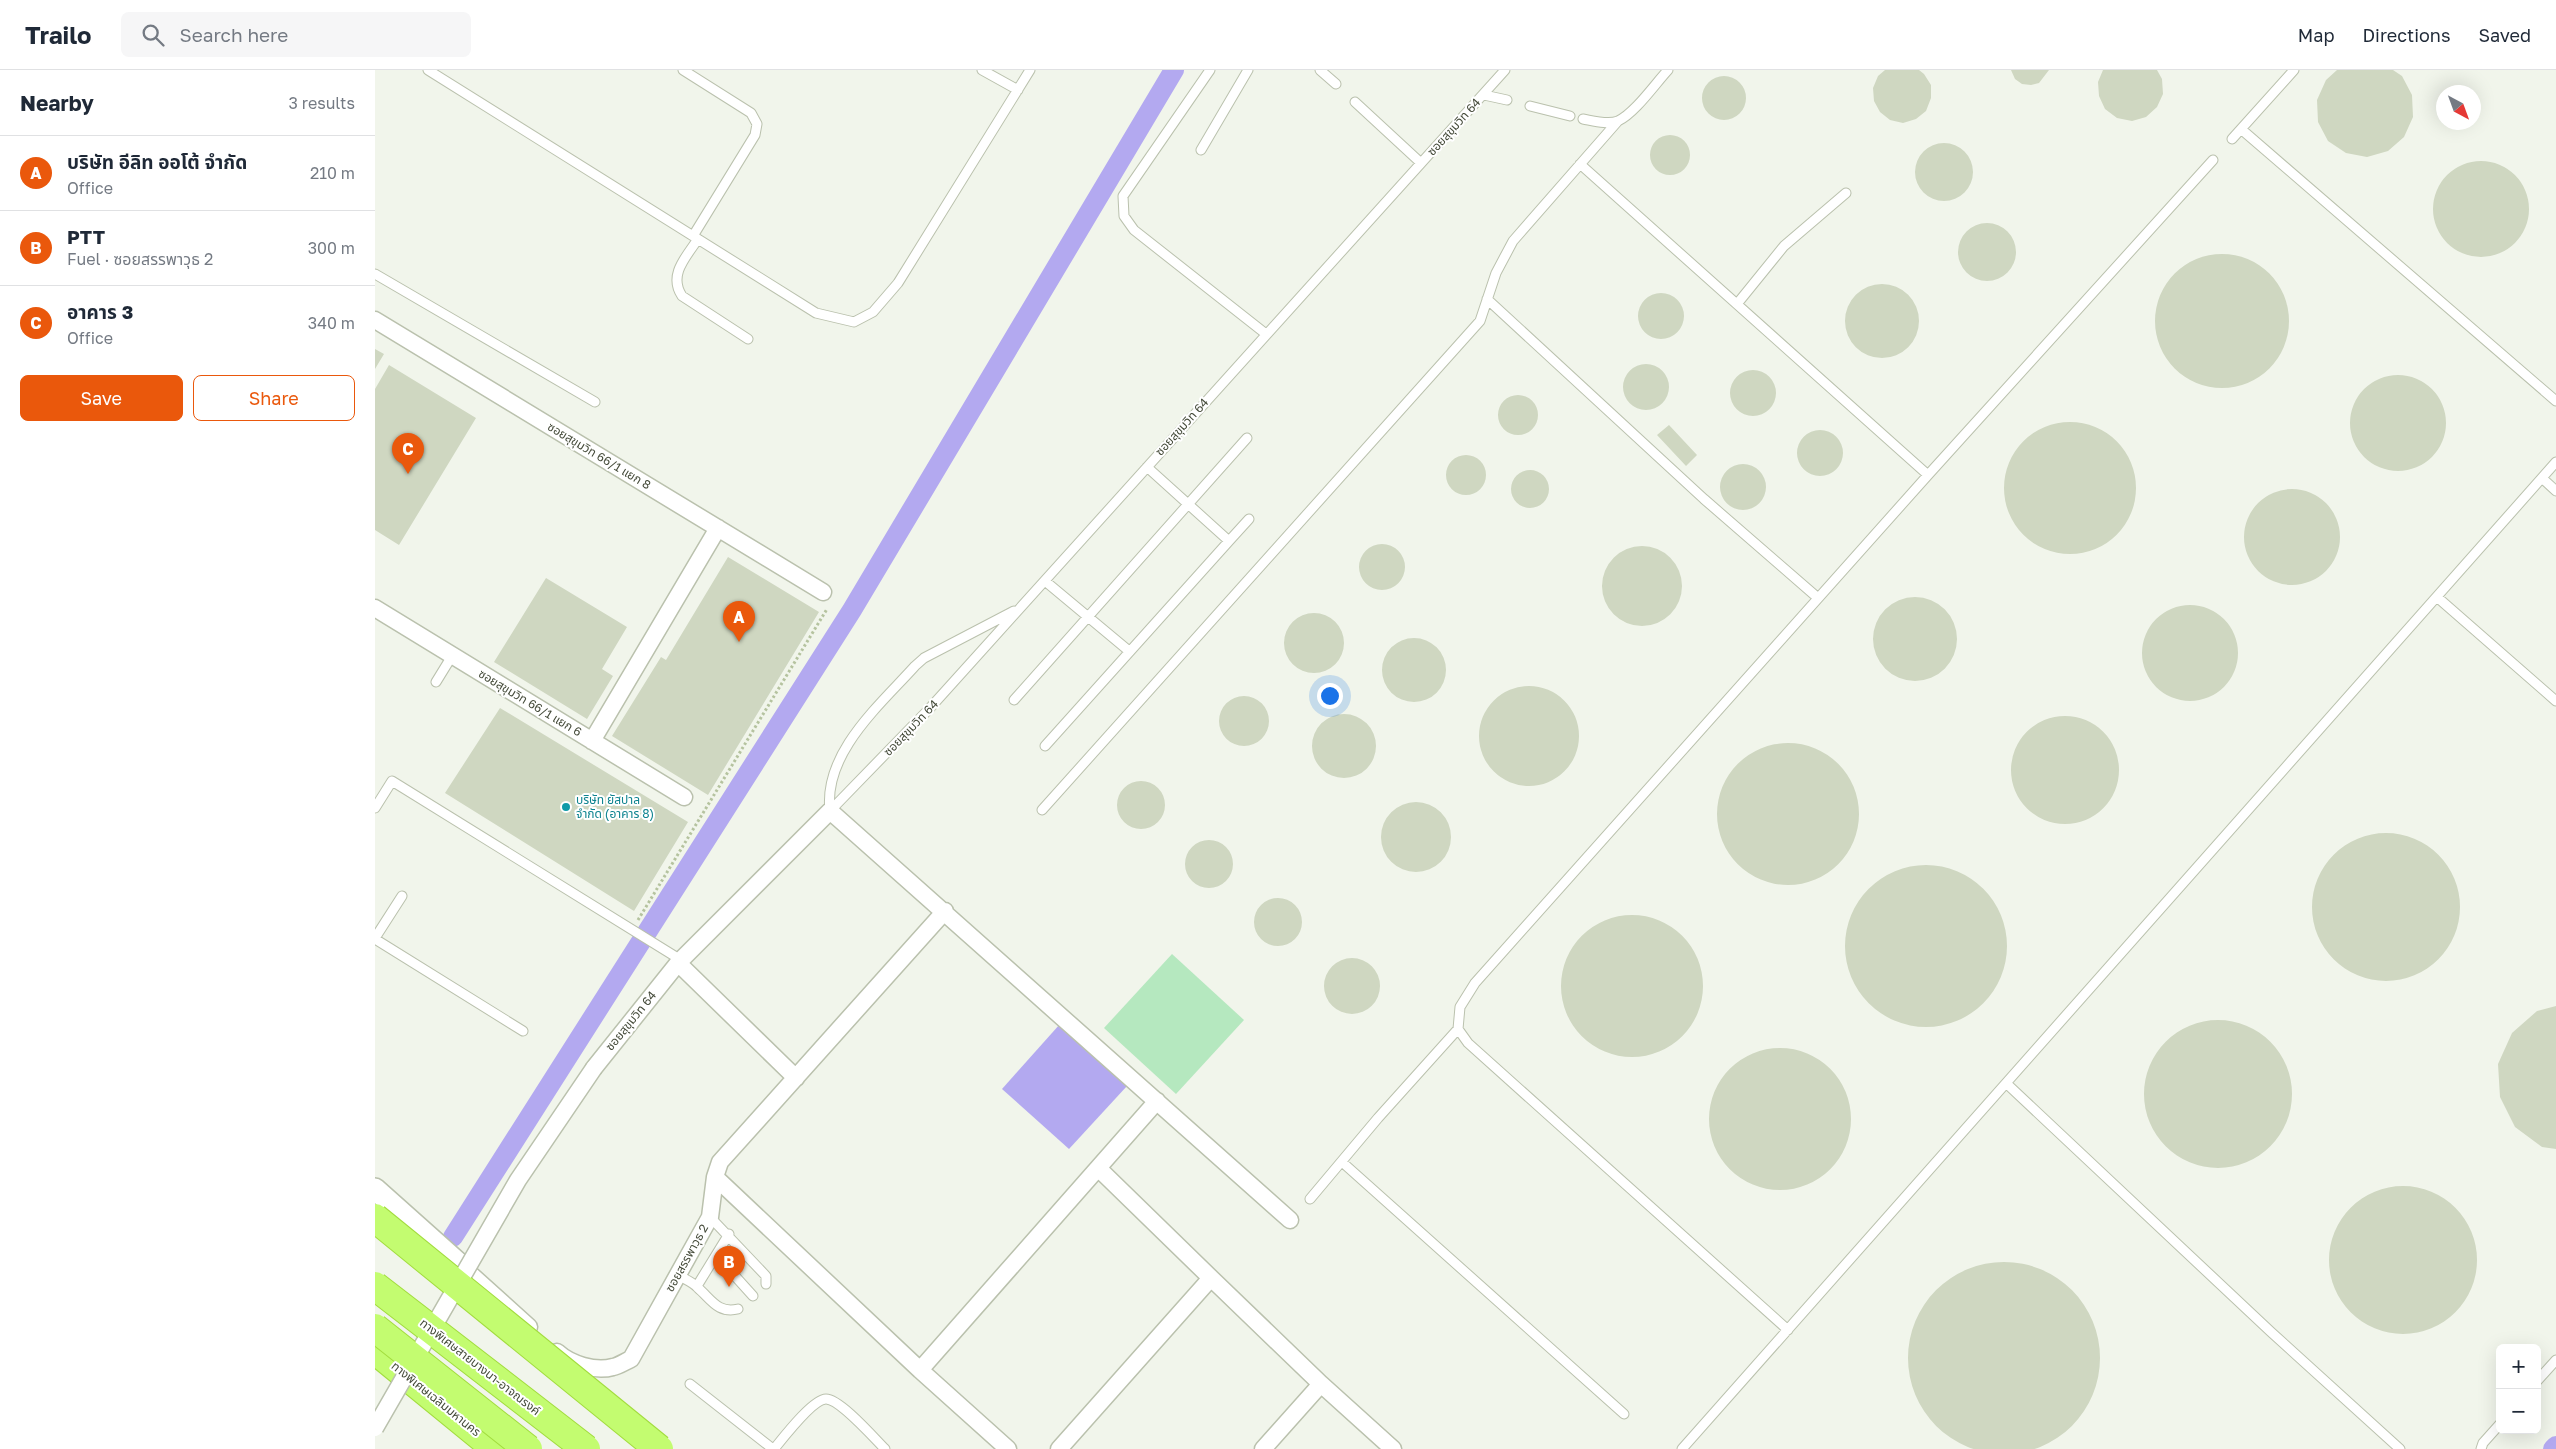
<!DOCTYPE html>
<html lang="en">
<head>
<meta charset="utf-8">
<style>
	:root { --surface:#fff; --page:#f6f6f7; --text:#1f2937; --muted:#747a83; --line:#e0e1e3; --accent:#ea580c }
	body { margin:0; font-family:"Golos Text","Noto Sans Thai",sans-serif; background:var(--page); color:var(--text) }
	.controls { position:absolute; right:15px; bottom:15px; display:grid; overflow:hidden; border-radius:8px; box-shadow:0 5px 20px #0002 }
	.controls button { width:45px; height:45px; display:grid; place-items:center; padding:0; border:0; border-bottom:1px solid var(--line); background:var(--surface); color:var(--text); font:25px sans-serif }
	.compass { position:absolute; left:2061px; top:15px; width:45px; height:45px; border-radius:50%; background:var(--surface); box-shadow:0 5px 20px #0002; rotate:139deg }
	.you { position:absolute; left:954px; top:625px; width:18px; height:18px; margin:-12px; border:4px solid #fff; border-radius:50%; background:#1a73e8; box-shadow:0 0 0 8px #1a73e833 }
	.badge { display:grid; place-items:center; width:32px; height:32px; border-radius:50%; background:var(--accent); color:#fff; font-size:16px; font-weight:700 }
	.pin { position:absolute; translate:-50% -41px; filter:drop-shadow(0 1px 2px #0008) }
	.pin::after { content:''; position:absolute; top:26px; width:18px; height:15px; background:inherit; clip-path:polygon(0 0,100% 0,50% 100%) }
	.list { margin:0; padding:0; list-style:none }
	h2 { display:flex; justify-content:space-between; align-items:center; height:65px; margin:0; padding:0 20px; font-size:21px }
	h2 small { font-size:16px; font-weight:400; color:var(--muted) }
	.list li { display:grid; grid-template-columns:32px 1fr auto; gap:15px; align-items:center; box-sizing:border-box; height:75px; padding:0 20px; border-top:1px solid var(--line) }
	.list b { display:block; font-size:19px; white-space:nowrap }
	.list p { margin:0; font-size:16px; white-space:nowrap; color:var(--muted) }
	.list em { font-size:16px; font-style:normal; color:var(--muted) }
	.actions { display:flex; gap:10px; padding:15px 20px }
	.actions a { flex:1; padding:11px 0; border:1px solid var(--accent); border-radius:8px; text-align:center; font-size:18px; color:var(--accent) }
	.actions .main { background:var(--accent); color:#fff }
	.icon { flex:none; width:28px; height:28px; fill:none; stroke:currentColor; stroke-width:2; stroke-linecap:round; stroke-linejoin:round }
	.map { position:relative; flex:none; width:2181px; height:1379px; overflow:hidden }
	header { display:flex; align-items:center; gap:30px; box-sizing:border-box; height:70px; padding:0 25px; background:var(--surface); border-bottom:1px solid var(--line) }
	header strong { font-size:24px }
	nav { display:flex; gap:28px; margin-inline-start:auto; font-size:18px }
	.search { width:350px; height:45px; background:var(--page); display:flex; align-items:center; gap:12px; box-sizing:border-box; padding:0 18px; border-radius:8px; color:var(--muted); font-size:19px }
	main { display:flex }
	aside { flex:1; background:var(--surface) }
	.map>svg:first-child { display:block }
	.green { fill:#b5e8bf }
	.water { fill:#b3a9f0 }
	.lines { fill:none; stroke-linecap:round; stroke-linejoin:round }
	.canal { stroke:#b3a9f0; stroke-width:20 }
	.building { fill:#cfd7c1 }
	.service-casing { stroke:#bac1ad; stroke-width:11 }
	.minor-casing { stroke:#bac1ad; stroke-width:19 }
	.tertiary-casing { stroke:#bac1ad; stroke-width:24 }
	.motorway-casing { stroke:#a2dc3e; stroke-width:30 }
	.path { stroke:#b5c39f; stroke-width:3; stroke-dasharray:2.5 2.5; stroke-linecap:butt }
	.service { stroke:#fff; stroke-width:9 }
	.minor { stroke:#fff; stroke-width:16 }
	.tertiary { stroke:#fff; stroke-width:21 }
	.motorway { stroke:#c3fc70; stroke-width:28 }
	.minor-bridge-casing { stroke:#bac1ad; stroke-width:19; stroke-linecap:butt }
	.motorway-bridge-casing { stroke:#a2dc3e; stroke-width:30; stroke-linecap:butt }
	.minor-bridge { stroke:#fff; stroke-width:16 }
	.motorway-bridge { stroke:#c3fc70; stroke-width:28 }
	.culture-dot { fill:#0f9aa8; stroke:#fff; stroke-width:2 }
	.labels { text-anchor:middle; stroke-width:4; stroke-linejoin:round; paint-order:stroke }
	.street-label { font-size:12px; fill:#444a39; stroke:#fff }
	.culture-label { font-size:12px; fill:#0d838f; stroke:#fff; text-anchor:start }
</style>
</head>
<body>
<header>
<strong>Trailo</strong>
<div class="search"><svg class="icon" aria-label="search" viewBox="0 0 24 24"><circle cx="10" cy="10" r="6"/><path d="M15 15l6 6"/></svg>Search here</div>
<nav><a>Map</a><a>Directions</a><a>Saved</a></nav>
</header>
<main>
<aside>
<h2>Nearby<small>3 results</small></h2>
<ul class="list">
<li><span class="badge">A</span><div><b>บริษัท อีลิท ออโต้ จำกัด</b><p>Office</p></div><em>210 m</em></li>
<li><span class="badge">B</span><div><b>PTT</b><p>Fuel · ซอยสรรพาวุธ 2</p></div><em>300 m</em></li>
<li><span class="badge">C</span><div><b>อาคาร 3</b><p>Office</p></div><em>340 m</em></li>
</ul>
<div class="actions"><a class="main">Save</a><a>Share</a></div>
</aside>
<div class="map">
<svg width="2181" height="1379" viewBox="0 0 2181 1379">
	<rect width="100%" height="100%" fill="#f1f5eb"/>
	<path class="green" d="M797,884L869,950L801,1024L729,958Z"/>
	<path class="water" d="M685,954L752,1016L694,1079L627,1019Z"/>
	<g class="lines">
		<path class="canal" d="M78,1167L477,540L799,0
			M2178,1379L2181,1376"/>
	</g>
	<path class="building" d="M1510,0H1544L1549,4L1556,15V28L1551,41L1541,49L1528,53L1515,50L1505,42L1499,31L1498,18L1503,6Z
		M1636,0H1674L1664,13L1656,15L1647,14L1640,9Z
		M1728,0H1782L1787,9L1788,24L1782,37L1771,47L1757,51L1742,48L1730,39L1724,26L1723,12Z
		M1962,0H2018L2027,6L2037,25L2038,47L2029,67L2013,81L1992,87L1971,83L1953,71L1943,52L1942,30L1951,10Z
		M1327 28a22 22 0 1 1 44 0a22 22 0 1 1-44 0Z
		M1275 85a20 20 0 1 1 40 0a20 20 0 1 1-40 0Z
		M1540 102a29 29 0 1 1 58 0a29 29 0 1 1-58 0Z
		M2058 139a48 48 0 1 1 96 0a48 48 0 1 1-96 0Z
		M1583 182a29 29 0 1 1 58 0a29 29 0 1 1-58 0Z
		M1780 251a67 67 0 1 1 134 0a67 67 0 1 1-134 0Z
		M1470 251a37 37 0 1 1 74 0a37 37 0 1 1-74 0Z
		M1263 246a23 23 0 1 1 46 0a23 23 0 1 1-46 0Z
		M0,279L9,284L0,299Z
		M1248 317a23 23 0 1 1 46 0a23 23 0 1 1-46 0Z
		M14,295L101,348L24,475L0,460V319Z
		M1355 323a23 23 0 1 1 46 0a23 23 0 1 1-46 0Z
		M1975 353a48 48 0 1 1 96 0a48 48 0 1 1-96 0Z
		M1123 345a20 20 0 1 1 40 0a20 20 0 1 1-40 0Z
		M1629 418a66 66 0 1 1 132 0a66 66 0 1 1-132 0Z
		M1294,355L1322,385L1311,396L1282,365Z
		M1422 383a23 23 0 1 1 46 0a23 23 0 1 1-46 0Z
		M1071 405a20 20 0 1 1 40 0a20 20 0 1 1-40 0Z
		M1345 417a23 23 0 1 1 46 0a23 23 0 1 1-46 0Z
		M1136 419a19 19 0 1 1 38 0a19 19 0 1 1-38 0Z
		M1869 467a48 48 0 1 1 96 0a48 48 0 1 1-96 0Z
		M984 497a23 23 0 1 1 46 0a23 23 0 1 1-46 0Z
		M1227 516a40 40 0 1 1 80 0a40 40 0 1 1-80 0Z
		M353,487L444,542L333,725L237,666L286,587L291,590Z
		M171,508L252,557L227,599L238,606L212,649L119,592Z
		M1498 569a42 42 0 1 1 84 0a42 42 0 1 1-84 0Z
		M1767 583a48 48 0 1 1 96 0a48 48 0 1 1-96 0Z
		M909 573a30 30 0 1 1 60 0a30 30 0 1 1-60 0Z
		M1007 600a32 32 0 1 1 64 0a32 32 0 1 1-64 0Z
		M1104 666a50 50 0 1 1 100 0a50 50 0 1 1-100 0Z
		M844 651a25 25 0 1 1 50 0a25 25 0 1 1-50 0Z
		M125,638L313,752L259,841L70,723Z
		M937 676a32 32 0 1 1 64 0a32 32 0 1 1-64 0Z
		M1636 700a54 54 0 1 1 108 0a54 54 0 1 1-108 0Z
		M1342 744a71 71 0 1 1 142 0a71 71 0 1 1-142 0Z
		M742 735a24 24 0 1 1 48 0a24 24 0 1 1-48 0Z
		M1006 767a35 35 0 1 1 70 0a35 35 0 1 1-70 0Z
		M1937 837a74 74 0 1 1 148 0a74 74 0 1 1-148 0Z
		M810 794a24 24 0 1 1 48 0a24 24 0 1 1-48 0Z
		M1470 876a81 81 0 1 1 162 0a81 81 0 1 1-162 0Z
		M879 852a24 24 0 1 1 48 0a24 24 0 1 1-48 0Z
		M1186 916a71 71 0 1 1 142 0a71 71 0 1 1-142 0Z
		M949 916a28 28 0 1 1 56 0a28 28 0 1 1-56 0Z
		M2181,936V1079L2167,1077L2140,1057L2125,1027L2123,994L2137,963L2162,941Z
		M1769 1024a74 74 0 1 1 148 0a74 74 0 1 1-148 0Z
		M1334 1049a71 71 0 1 1 142 0a71 71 0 1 1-142 0Z
		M1954 1190a74 74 0 1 1 148 0a74 74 0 1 1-148 0Z
		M1533 1288a96 96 0 1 1 192 0a96 96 0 1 1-192 0Z"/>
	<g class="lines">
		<defs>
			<path id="service" d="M53,0L441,243L479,252L498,242L523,213L655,0
				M308,0L376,43L382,54L380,65L318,166
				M607,0L643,20
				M835,0L748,126L749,146L759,160L891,264
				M945,0L961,14
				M1109,25L1132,30
				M980,32L1046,93
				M1155,36L1195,46
				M1208,49C1219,51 1233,55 1243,51C1260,43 1280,14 1293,0
				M1866,59L2181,331
				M1857,69L1919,0
				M826,80L873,0
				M1205,94L1553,405
				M323,169C311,187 293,205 307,226L373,269
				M0,204L220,332
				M1112,229L1329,429L1443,528
				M1362,234L1409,176L1471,123
				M772,397L854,471L874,449
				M2167,408L2181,421
				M670,511L754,581
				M2062,527L2181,631
				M61,612L77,586
				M639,630L872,368
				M670,676L854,471
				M0,738L17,711L306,890
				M667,740L1105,251L1121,203L1138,171L1243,51
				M455,741L555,638L1130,0
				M455,741C448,683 505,635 540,596L549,588L639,541
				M0,868L27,826
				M0,869L148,961
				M1083,959L1093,973L1413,1260
				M1632,1014L1896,1262L2025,1379
				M967,1092L1249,1344
				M935,1129L1003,1048L1083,959L1085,937L1100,913L1553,405L1838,90
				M335,1147L391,1206V1214
				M341,1185L378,1226
				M303,1205C309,1209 318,1212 323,1218C336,1229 343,1244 363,1239
				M322,1216L354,1164
				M2162,1311L2181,1290
				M315,1314L398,1379
				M399,1379C408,1368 438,1329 451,1329C465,1329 499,1368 510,1379
				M1307,1379L2181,392
				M2106,1379L2108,1373L2125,1354"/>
			<path id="minor" d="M0,250L448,522
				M0,538L309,727
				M217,671L343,458
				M303,893L421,1008
				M219,998L303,893L455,741L915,1150
				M723,1098L836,1208
				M340,1107L545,1300L633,1379
				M83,1193L154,1257
				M182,1282C195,1294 220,1302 238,1297C244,1296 251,1291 256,1289L335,1147L340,1107L345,1092L570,841
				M545,1300L782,1031
				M684,1379L836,1208L946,1314
				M888,1379L946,1314L1018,1379"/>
			<path id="tertiary" d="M0,1119L83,1193"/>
			<path id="motorway" d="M0,1280L121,1379"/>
		</defs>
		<use href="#service" class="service-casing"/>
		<use href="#minor" class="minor-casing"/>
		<use href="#tertiary" class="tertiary-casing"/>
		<use href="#motorway" class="motorway-casing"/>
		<path class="path" d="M263,850L452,539"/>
		<use href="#service" class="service"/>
		<use href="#minor" class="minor"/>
		<use href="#tertiary" class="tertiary"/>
		<use href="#motorway" class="motorway"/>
		<defs>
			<path id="minor-bridge" d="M0,1358L143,1110L219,998"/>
			<path id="motorway-bridge" d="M0,1148L284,1379
				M0,1216L211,1379
				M0,1258L153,1379"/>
		</defs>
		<use href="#minor-bridge" class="minor-bridge-casing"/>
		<use href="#motorway-bridge" class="motorway-bridge-casing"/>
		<use href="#minor-bridge" class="minor-bridge"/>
		<use href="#motorway-bridge" class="motorway-bridge"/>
	</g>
	<circle class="culture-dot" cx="191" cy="737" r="5"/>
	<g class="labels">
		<g class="street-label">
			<text transform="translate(1079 57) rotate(-48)" y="4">ซอยสุขุมวิท 64</text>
			<text transform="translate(807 357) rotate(-48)" y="4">ซอยสุขุมวิท 64</text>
			<text transform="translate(224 386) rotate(31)" y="4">ซอยสุขุมวิท 66/1 แยก 8</text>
			<text transform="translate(155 633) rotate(31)" y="4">ซอยสุขุมวิท 66/1 แยก 6</text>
			<text transform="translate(536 658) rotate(-46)" y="4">ซอยสุขุมวิท 64</text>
			<text transform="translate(256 951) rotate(-51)" y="4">ซอยสุขุมวิท 64</text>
			<text transform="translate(312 1188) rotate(-61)" y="4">ซอยสรรพาวุธ 2</text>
			<text transform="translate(105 1297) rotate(38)" y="4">ทางพิเศษสายบางนา-อาจณรงค์</text>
			<text transform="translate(61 1329) rotate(39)" y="4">ทางพิเศษเฉลิมมหานคร</text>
		</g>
		<g class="culture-label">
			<text x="201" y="734">บริษัท ยัสปาล<tspan x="201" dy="14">จำกัด (อาคาร 8)</tspan></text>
		</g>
	</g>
</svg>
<div class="controls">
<button>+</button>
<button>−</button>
</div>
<svg class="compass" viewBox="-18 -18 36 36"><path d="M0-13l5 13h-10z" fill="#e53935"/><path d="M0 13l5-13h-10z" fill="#747a83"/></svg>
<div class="you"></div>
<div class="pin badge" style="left:364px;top:572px">A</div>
<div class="pin badge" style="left:354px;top:1217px">B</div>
<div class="pin badge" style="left:33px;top:404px">C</div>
</div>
</main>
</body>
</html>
